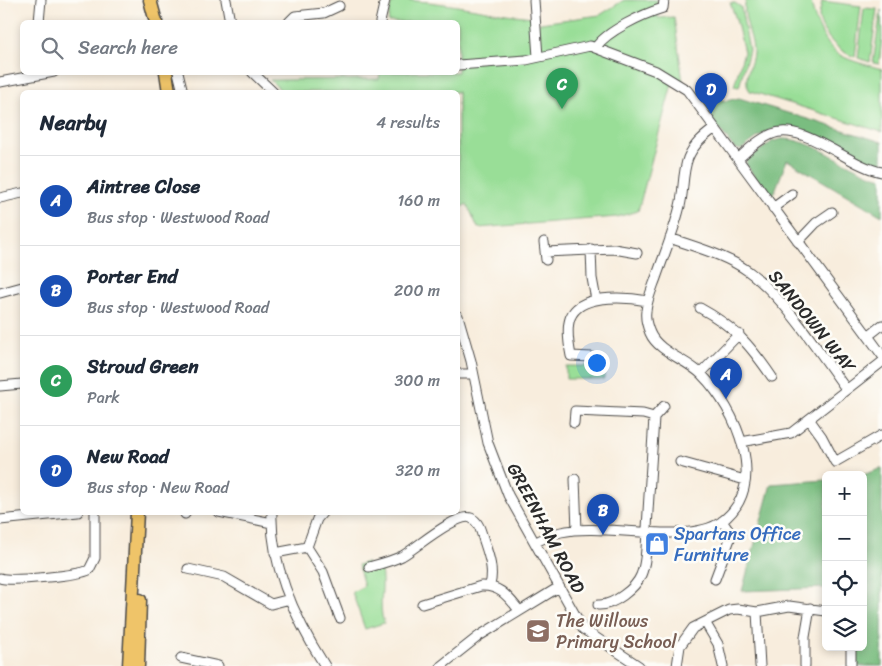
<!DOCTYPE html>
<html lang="en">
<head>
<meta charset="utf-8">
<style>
	:root { --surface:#fff; --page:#f2f2f3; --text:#1f2937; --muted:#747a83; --line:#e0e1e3; --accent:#d93025 }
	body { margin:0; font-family:Sriracha,sans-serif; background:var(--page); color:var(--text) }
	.controls { position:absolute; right:15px; bottom:15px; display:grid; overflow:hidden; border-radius:8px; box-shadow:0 2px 8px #0003 }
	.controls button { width:45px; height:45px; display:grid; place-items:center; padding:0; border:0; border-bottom:1px solid var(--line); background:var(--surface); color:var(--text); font:25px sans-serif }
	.you { position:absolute; left:596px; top:362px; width:18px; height:18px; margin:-12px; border:4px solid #fff; border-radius:50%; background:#1a73e8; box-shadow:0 0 0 8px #1a73e833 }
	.badge { display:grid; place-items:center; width:32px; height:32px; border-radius:50%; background:var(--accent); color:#fff; font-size:16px; font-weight:700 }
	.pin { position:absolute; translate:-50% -41px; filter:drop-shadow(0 1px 2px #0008) }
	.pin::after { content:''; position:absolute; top:26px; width:18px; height:15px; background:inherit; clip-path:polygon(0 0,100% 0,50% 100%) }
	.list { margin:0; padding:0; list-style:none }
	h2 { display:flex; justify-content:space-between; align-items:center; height:65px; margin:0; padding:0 20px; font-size:21px }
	h2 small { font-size:16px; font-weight:400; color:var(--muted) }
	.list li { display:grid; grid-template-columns:32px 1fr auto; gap:15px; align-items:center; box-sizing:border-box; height:90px; padding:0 20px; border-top:1px solid var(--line) }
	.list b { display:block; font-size:19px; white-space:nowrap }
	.list p { margin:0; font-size:16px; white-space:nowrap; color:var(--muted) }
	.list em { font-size:16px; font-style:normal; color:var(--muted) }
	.icon { flex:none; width:28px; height:28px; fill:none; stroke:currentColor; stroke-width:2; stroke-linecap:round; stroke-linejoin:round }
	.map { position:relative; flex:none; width:882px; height:666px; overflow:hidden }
	.search { position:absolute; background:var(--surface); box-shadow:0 2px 8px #0003; left:20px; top:20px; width:440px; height:55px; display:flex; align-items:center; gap:12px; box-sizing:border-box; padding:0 18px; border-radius:8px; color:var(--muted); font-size:19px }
	.panel { position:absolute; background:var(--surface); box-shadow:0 2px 8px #0003; left:20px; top:90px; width:440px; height:425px; border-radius:8px }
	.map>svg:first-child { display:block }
	.green { fill:#99de97; stroke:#628461 }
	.forest { fill:#7abd80; stroke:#527456 }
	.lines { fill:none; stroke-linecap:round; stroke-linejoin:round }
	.minor-casing { stroke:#4a4846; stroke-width:11 }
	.highway-casing { stroke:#4a4846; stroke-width:15 }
	.minor { stroke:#fff; stroke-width:9 }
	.highway { stroke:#efc469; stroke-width:12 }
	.labels { text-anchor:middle; stroke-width:5; stroke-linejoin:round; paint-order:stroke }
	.street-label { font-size:18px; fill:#2b2b2b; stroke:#fdfcf7 }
	.shop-label { font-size:18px; fill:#366cbe; stroke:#fdfcf7; text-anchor:start }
	.education-label { font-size:18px; fill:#785e54; stroke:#fdfcf7; text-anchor:start }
</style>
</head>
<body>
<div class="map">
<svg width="882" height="666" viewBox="0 0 882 666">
	<rect width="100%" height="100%" fill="#fdfcf7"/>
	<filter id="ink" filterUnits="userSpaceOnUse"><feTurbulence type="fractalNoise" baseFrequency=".02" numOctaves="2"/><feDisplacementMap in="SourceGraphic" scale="10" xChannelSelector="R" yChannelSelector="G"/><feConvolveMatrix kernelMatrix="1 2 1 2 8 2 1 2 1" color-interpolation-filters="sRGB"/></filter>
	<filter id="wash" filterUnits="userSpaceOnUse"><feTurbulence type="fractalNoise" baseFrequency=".0096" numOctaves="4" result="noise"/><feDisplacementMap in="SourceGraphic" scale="20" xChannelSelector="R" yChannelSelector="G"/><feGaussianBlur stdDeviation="1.12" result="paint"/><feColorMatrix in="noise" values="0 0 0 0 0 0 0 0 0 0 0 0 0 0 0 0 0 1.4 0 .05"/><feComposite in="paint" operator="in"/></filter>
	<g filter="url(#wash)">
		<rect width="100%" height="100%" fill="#f8eddd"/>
		<path class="green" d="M393,0C443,0 484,13 533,17V24L600,15L624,0H657L658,18L674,17L683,82L672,84L638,211L617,217L478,228L467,204L458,209V92H283L270,80L379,79L380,72H458V22H388L391,4H393Z
			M746,0H811C812,16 826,48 840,55C852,62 868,65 882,69V132L750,91C741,79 754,63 753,50C752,33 741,16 746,0Z
			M822,1L861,6L855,57C840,53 820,33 819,16C819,11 822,6 822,1Z
			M730,3H735L741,7L749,50L739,87L734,86L744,52L736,19Z
			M864,8L877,9L870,62L858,58Z
			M881,10L882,38L879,64L873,63Z
			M566,366H604V379H566Z
			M366,562L370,571L380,566C386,587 377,604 384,623L365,629L352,592L364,586L358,565Z"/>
		<path class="forest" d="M689,89L726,101L739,98L882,142V167L799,129C774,123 760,135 741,150L734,148Z
			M782,139C812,138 850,170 882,178V216L787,160L771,201L746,164L747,160L773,141Z
			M882,468V666H855L857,647H863V475Z
			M826,480V588L742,591L771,484Z"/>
	</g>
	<g filter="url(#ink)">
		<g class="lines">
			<defs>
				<path id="minor" d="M226,0L230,22
					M534,0L538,57
					M39,22L41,0
					M289,22L295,16L324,13L339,6
					M380,22L385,0
					M596,47C607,31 643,14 663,8L664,0
					M458,65L526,60L590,46L656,71L687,90L882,355
					M178,72L183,92
					M252,72L273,92
					M0,82L54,72
					M738,159C748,150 759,139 772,134C803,121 850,167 882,172
					M0,198L22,193
					M773,208L792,194
					M670,238C695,247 726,255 748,271C784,297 820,353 846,389
					M544,242L546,260
					M798,242L816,223L832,212
					M591,249L592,278L596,300
					M545,252L614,249L637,253
					M0,293L22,287
					M700,308C735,327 750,345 772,377
					M458,316L471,361L488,443L508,495L583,629L639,666
					M868,336L882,325
					M592,357L571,356C565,325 565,304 601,299C618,297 632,298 648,301
					M701,373L739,334
					M458,374H473
					M0,386L22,384
					M654,417L664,406
					M809,419L822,437L835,462L882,435
					M574,423L575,411L643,414L654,417C652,454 649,491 647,529C646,543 647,561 641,575C636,588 613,606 598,605
					M741,442L791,433L882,362
					M680,462L745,480
					M575,479L577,530
					M219,512L272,523
					M272,512C270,566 297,622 325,666
					M185,514L186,512
					M0,520L78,512
					M536,542C544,538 552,534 561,532C604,522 686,546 721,522C771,486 736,409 702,375C688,360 658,352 650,333C647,326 645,318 646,311C647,300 652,289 656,278C664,255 674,231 680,206C684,191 682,174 688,158C694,144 703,137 715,128
					M307,547L323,572L340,618
					M275,553L307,547L317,519L323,512
					M369,567C380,564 392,561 402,556C415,549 457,512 471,518C480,522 481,533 484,541C489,556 494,570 490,585
					M188,569L224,577L271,604L290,599
					M0,578C11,582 80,575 89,570L95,558V512
					M715,579L730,539L731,534L722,521
					M422,604L481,586C500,585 508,597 519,610
					M757,612L760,666
					M705,622L718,644L723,666
					M181,658L218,666
					M441,666L479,636L559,587
					M677,666L680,646L693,628L729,610L738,609L757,612L789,606L826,611
					M805,666V637L810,608
					M851,666V647"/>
				<path id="highway" d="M150,0L156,22
					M166,72L169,92
					M129,666L137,512
					M138,666L140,600"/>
			</defs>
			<use href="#minor" class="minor-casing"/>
			<use href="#highway" class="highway-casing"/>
			<use href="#minor" class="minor"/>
			<use href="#highway" class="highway"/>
		</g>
	</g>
	<defs>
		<symbol id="shop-square" viewBox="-11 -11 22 22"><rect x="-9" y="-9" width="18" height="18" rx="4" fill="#3f7fe0" stroke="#fdfcf7"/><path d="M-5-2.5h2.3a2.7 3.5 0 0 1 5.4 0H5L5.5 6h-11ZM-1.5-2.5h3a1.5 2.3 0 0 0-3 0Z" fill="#fff"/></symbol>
		<symbol id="school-square" viewBox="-11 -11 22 22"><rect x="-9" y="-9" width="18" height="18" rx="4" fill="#8d6e63" stroke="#fdfcf7"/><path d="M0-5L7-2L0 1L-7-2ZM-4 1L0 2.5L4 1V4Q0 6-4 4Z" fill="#fff"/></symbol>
	</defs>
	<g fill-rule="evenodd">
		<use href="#shop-square" x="643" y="530" width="28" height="28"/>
		<use href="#school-square" x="524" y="617" width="28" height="28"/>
	</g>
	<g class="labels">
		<g class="street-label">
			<text transform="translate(812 321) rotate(51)" y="6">SANDOWN WAY</text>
			<text transform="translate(546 528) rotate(62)" y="6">GREENHAM ROAD</text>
		</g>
		<g class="shop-label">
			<text x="674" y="540">Spartans Office<tspan x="674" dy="21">Furniture</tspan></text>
		</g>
		<g class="education-label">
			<text x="556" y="627">The Willows<tspan x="556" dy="21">Primary School</tspan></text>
		</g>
	</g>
</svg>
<div class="controls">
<button>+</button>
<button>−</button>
<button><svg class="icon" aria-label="locate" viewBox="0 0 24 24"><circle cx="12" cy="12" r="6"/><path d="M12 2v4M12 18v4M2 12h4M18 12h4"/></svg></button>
<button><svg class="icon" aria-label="layers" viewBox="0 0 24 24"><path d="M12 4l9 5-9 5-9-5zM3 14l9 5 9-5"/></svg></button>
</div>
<div class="you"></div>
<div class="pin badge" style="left:726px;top:399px;background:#1a4fb4">A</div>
<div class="pin badge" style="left:603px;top:535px;background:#1a4fb4">B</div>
<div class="pin badge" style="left:562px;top:109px;background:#2e9e5b">C</div>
<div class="pin badge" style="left:711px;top:114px;background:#1a4fb4">D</div>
<div class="search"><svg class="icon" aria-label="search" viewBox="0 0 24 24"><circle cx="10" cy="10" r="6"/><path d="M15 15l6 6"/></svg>Search here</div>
<section class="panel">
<h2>Nearby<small>4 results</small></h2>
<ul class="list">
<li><span class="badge" style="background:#1a4fb4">A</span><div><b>Aintree Close</b><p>Bus stop · Westwood Road</p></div><em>160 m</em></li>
<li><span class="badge" style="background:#1a4fb4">B</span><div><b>Porter End</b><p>Bus stop · Westwood Road</p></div><em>200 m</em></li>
<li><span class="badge" style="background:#2e9e5b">C</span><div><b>Stroud Green</b><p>Park</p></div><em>300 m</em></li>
<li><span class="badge" style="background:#1a4fb4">D</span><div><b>New Road</b><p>Bus stop · New Road</p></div><em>320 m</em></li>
</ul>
</section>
</div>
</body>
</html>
